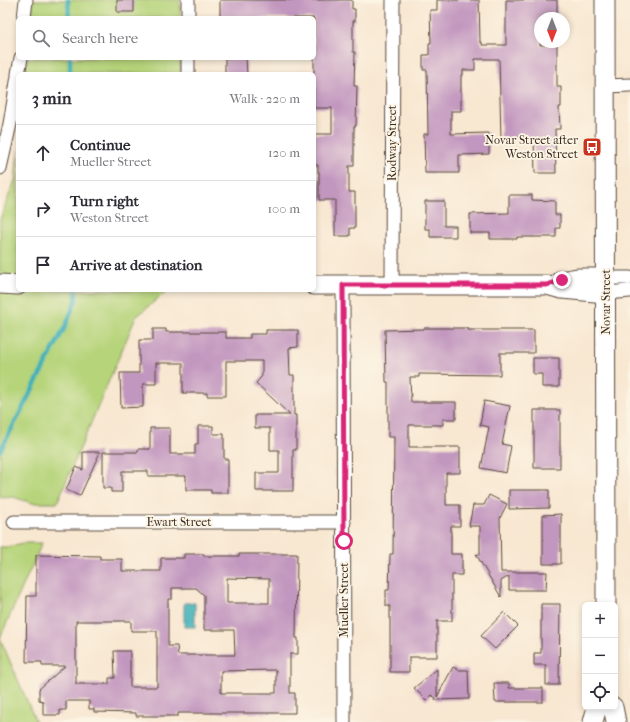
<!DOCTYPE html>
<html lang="en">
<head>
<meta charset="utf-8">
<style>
	:root { --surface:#fff; --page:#f2f2f3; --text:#2b2b33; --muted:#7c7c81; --line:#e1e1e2 }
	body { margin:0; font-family:"IM FELL French Canon",serif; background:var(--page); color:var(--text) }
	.controls { position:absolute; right:12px; bottom:12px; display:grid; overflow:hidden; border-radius:6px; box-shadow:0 2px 6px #0003 }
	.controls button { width:36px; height:36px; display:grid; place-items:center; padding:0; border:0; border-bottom:1px solid var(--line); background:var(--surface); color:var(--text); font:20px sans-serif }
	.compass { position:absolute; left:534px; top:12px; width:36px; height:36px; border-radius:50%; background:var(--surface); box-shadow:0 2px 6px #0003; rotate:180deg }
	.stop { position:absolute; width:12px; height:12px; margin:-9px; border:3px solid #db2777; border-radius:50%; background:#fff }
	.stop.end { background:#db2777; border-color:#fff; box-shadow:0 1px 4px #0008 }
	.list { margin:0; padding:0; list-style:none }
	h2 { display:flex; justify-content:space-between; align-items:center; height:52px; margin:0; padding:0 16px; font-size:17px }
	h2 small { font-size:13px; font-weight:400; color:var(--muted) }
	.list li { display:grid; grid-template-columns:26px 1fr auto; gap:12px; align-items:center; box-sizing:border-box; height:56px; padding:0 16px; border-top:1px solid var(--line) }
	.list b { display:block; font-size:15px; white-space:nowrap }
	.list p { margin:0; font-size:13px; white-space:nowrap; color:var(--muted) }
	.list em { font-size:13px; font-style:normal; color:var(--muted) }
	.icon { flex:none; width:22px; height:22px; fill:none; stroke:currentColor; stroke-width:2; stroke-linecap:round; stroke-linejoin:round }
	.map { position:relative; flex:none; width:630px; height:722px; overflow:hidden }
	.search { position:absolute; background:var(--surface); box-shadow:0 2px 6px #0003; left:16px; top:16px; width:300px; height:44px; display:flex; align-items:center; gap:10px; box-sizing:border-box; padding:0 14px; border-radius:6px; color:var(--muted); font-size:15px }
	.panel { position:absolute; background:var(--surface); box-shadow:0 2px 6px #0003; left:16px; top:72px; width:300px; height:220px; border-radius:6px }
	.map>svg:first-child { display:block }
	.green { fill:#b6d47a; stroke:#787f4c }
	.water { fill:#41b1b9; stroke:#3e6e6c }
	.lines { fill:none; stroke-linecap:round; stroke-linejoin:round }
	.stream { stroke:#41b1b9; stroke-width:4.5 }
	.building { fill:#c297bf; fill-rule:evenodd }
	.street-casing { stroke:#574639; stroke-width:15 }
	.secondary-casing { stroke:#574639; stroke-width:21 }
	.street { stroke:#fff; stroke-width:13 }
	.secondary { stroke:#fff; stroke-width:19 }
	.route { stroke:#db2777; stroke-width:5 }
	.labels { text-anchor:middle; stroke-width:3.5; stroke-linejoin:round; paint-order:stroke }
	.poi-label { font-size:12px; fill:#3b2a1e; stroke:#fcf5e5; text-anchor:end }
	.street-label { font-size:12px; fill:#3b2a1e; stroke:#fcf5e5 }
</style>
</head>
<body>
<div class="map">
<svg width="630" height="722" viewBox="0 0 630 722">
	<rect width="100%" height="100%" fill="#fcf5e5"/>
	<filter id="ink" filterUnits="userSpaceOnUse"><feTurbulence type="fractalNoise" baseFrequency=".025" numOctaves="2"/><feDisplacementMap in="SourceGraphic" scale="8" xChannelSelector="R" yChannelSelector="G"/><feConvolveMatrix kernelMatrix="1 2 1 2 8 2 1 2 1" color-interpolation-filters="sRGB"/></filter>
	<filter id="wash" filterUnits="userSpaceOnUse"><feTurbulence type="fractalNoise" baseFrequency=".012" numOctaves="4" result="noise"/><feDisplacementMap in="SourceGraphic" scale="16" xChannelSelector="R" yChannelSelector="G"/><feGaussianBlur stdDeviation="0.9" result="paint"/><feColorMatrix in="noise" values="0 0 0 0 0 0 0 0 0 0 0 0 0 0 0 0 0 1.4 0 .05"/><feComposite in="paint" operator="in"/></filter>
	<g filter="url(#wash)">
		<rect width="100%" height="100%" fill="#f8e7d1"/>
		<path class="green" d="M33,0H180V18H32Z
			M27,58H180L181,74H26Z
			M18,150V290H168L136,317L57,503H32L13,497L0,498V219L15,180Z
			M22,543H42L0,638L36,722H0V547H8Z"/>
		<path class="water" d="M184,603H195V627H184Z"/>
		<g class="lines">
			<path class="stream" d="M68,0L69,18
				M70,58V74
				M0,451L66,325L76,300V290"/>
		</g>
		<g id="blocks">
			<path class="building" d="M117,0H134V12H117Z
				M220,0H352V9H355V21H353V52H355L354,86H357L356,126H354V166H349V192H355V228H350V236H335V200H319V172H318V165H314V134H332V108H314V18H220Z
				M437,0H479L480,42H482V45H506V0H557V18H540V45H557V87H561V107H559L560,129H555L556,173H535L534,138H501L499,59H475V70H463V75H461V111H451V134L489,133V154L459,155V173H425L424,134H428L427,70H423V55H429V43H431L430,10H437Z
				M225,58H246L247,74H225Z
				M509,195H532V200L555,201V215H560V228H556V237H517V239H490V233H470V214L509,213Z
				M425,201H444V226H456V237H430V229H425Z
				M424,328H468V330H534V353H500V375L419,374V377H410L411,402H456V419H443V425H409V447H460V473H446V505H460V526H451V554H462V575H452V621H437V657H409V672H390V606H386V590H389L390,554H393L394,437H388V382H386L385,330L424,329Z
				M153,329H166V332H226V338H250V334H266V330H298V347L289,348L290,375H294V415H296V450H293V491H256V473H279V450H270V428H255V415H290L256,383L262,376V361H226V396H207V393H183V363H156V384H143V407L121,408L120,373H139V340H153Z
				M533,358H559V387H542V374H533Z
				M484,401L510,406L502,444L511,446L506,473L481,468L489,427L480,425Z
				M534,410H560V468H534Z
				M198,426H213V434H224V459H228V493H211V490H186V476H148V471H122V492H111V488H103V452H138V449H150V428H170V454H195V444H198Z
				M83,452H100L80,496L66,490L76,467L83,470Z
				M509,490H549V508L509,509Z
				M489,495L507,504L500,518L501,572H547L546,590H509V576L501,581V597L476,554L480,555V526H469L473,505H484Z
				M561,514V564H543V515Z
				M184,554H204V556H239V554H297L296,638H298V654H290V693H295V713H178V716H136V713L94,712V709H89V701H66V710H60V715H43V701L39,700V689L65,666H42V662H26L27,596H36V555L100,556V559H122V571H161V558H184ZM227,578L269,579V603H227ZM172,588H196L204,595V630H234L235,655H178L177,646H168V599H172ZM76,621H131V631H157V687H130V651H114L115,678H109V684H76ZM276,670V693H221V671Z
				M541,604H560L559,685H546V665H534V653H541Z
				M504,612L518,626L495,649L481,636Z
				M453,667L459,670H468L469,699L435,700L436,698L431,695L426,700L414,688L437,669V697Z
				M494,683H509V688H543V702H495Z"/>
		</g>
	</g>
	<g filter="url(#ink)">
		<use href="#blocks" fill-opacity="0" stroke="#574639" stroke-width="1"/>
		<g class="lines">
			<defs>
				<path id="street" d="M188,0V18
					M24,18L26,0
					M188,58V74
					M18,74L21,58
					M606,86L630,85
					M0,168L10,124L18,76
					M606,278H630
					M343,285L344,722
					M392,285L393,0
					M606,293L630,291
					M14,522H344"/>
				<path id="secondary" d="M605,0L606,605
					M560,281L577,278H606
					M0,284L18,285
					M314,285H547L562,289L606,293
					M613,707L616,722
					M593,722L597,707"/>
			</defs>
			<use href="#street" class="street-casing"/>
			<use href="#secondary" class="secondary-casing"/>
			<use href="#street" class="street"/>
			<use href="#secondary" class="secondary"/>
		</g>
	</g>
	<g class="lines" filter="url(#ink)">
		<path class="route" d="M344,541L343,285H547L562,280"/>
	</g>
	<defs>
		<symbol id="bus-square" viewBox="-11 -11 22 22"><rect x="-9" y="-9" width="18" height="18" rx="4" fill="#c8321e" stroke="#fcf5e5"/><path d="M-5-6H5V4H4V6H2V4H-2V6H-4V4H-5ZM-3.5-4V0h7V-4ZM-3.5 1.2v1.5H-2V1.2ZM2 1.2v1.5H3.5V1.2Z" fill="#fff"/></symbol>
	</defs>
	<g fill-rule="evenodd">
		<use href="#bus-square" x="581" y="136" width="22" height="22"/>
	</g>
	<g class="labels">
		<g class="poi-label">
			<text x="578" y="144">Novar Street after<tspan x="578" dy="14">Weston Street</tspan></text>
		</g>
		<g class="street-label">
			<text transform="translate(392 143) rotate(-90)" y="4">Rodway Street</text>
			<text transform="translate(606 302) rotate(-90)" y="4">Novar Street</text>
			<text x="179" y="526">Ewart Street</text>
			<text transform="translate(344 600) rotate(-90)" y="4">Mueller Street</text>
		</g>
	</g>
</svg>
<div class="controls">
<button>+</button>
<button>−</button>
<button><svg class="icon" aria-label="locate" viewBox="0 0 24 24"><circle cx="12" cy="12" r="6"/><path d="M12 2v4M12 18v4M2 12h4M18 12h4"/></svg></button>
</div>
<svg class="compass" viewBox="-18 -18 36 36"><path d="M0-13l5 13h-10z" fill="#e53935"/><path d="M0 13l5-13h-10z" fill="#7c7c81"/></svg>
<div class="stop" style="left:344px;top:541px"></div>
<div class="stop end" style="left:562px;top:280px"></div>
<div class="search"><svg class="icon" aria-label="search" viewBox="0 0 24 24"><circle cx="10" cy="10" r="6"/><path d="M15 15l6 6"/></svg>Search here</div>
<section class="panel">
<h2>3 min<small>Walk · 220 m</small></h2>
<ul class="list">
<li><svg class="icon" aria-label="ahead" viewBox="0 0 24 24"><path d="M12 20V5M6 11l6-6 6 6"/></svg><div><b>Continue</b><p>Mueller Street</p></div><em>120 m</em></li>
<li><svg class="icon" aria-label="right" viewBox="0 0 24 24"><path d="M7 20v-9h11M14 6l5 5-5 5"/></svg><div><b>Turn right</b><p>Weston Street</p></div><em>100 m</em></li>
<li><svg class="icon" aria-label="arrive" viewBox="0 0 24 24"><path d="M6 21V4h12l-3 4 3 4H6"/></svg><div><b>Arrive at destination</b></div></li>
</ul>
</section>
</div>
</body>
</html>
